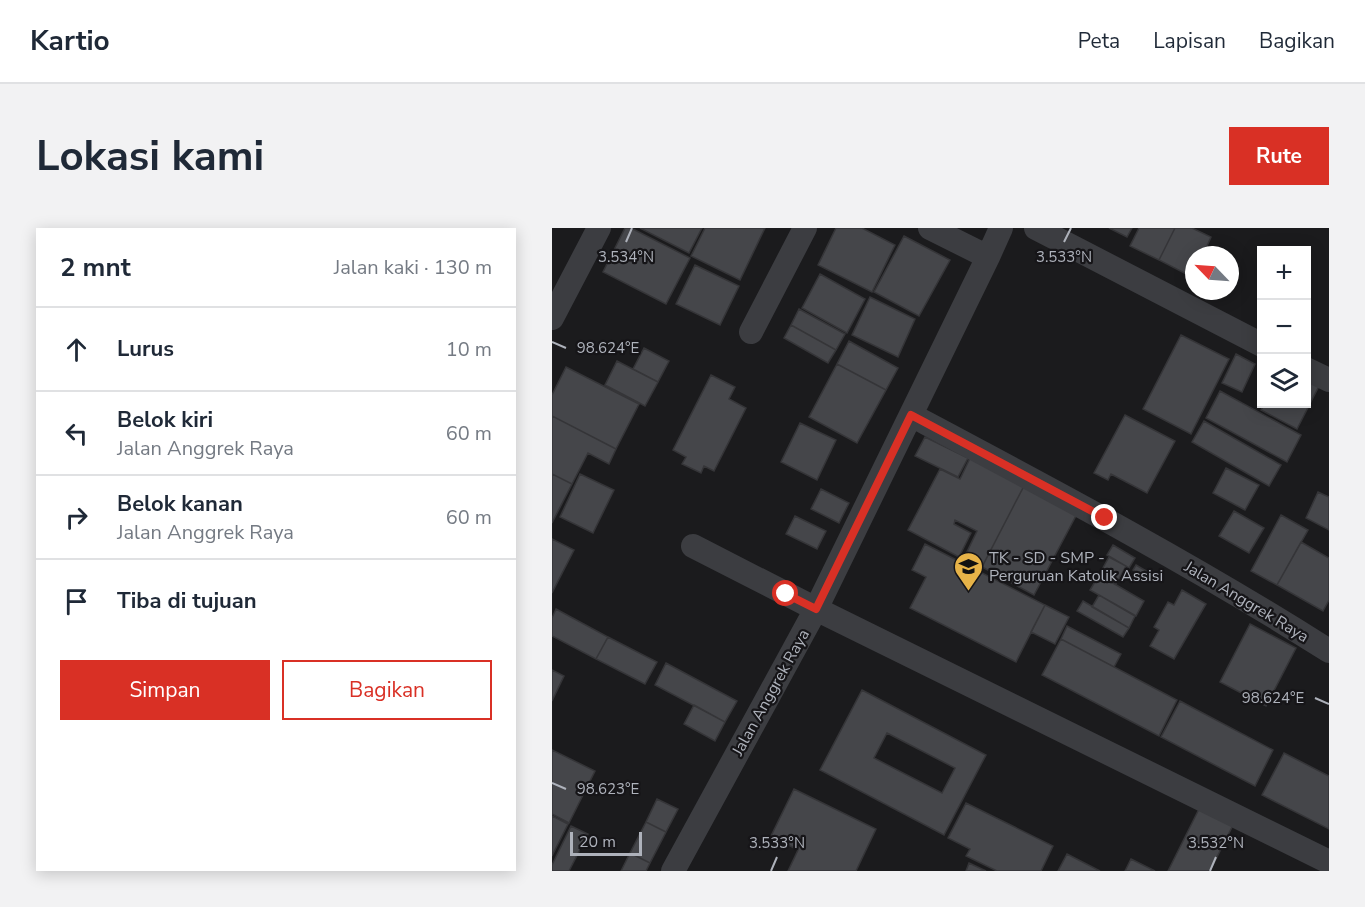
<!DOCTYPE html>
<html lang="id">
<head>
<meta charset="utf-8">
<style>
	:root { --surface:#fff; --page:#f2f2f3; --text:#1f2937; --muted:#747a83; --line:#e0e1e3; --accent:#d93025 }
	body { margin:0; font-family:"Nunito Sans",sans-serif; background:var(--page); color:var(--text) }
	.controls { position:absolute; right:18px; top:18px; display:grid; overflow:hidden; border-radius:0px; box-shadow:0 3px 15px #0003 }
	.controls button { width:54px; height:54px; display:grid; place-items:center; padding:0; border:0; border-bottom:2px solid var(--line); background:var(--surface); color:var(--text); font:30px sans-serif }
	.compass { position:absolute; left:633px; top:18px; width:54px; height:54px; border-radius:50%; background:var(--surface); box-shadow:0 3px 15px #0003; rotate:295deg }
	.scale { position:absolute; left:18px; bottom:15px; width:72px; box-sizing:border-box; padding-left:6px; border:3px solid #aeb2bb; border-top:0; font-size:16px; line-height:21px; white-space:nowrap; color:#aeb2bb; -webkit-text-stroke:4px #161518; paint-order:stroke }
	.stop { position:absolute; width:18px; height:18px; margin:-14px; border:4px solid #d93025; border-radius:50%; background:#fff }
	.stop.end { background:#d93025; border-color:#fff; box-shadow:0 2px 6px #0008 }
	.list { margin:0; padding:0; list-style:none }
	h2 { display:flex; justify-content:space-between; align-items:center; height:78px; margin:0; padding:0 24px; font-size:26px }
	h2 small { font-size:20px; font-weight:400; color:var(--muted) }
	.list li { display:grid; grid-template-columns:39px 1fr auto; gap:18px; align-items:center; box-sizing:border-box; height:84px; padding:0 24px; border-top:2px solid var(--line) }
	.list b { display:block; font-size:22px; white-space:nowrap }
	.list p { margin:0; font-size:20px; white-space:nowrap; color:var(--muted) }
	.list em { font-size:20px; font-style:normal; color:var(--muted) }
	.actions { display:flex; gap:12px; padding:18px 24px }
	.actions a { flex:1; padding:14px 0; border:2px solid var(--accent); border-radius:0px; text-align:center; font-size:21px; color:var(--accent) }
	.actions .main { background:var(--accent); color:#fff }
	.icon { flex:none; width:33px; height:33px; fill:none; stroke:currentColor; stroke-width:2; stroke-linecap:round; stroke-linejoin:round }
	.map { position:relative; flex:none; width:777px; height:643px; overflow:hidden; border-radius:0px }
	header { display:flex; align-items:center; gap:36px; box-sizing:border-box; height:84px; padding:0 30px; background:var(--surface); border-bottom:2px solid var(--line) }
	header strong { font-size:28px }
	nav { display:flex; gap:33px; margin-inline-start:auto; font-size:21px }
	.intro { display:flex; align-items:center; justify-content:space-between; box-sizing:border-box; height:144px; padding:0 36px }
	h1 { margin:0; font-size:42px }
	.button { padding:15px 27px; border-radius:0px; background:var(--accent); color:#fff; font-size:21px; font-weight:700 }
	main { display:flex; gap:36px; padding:0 36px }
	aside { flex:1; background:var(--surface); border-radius:0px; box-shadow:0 3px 15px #0003 }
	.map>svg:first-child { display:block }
	.building { fill:#45464a; stroke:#353538; stroke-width:1.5; fill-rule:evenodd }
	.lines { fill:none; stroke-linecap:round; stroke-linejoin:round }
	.minor { stroke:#3c3d41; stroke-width:24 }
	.route { stroke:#d93025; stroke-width:8 }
	.ticks { fill:none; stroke:#aeb2bb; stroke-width:2 }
	.labels { text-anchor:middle; stroke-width:4.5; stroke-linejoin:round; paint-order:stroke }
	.poi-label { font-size:16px; fill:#aeb2bb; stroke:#161518; text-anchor:start }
	.street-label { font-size:16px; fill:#aeb2bb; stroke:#161518 }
	.ticks-label { font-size:15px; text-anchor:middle; fill:#aeb2bb; stroke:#161518; stroke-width:4.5; stroke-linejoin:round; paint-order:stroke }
</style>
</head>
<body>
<header>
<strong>Kartio</strong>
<nav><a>Peta</a><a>Lapisan</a><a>Bagikan</a></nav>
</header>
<div class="intro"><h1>Lokasi kami</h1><a class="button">Rute</a></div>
<main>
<aside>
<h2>2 mnt<small>Jalan kaki · 130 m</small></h2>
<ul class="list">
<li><svg class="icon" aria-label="ahead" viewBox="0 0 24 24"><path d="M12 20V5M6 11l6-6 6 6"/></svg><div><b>Lurus</b></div><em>10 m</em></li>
<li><svg class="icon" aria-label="left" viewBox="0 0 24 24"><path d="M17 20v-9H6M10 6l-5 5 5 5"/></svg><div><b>Belok kiri</b><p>Jalan Anggrek Raya</p></div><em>60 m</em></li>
<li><svg class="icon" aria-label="right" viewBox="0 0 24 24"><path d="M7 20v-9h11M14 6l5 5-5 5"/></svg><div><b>Belok kanan</b><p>Jalan Anggrek Raya</p></div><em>60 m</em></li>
<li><svg class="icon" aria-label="arrive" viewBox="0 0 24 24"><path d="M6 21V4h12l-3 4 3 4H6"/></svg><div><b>Tiba di tujuan</b></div></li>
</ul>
<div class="actions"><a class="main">Simpan</a><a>Bagikan</a></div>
</aside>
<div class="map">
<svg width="777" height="643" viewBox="0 0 777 643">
	<rect width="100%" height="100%" fill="#1b1b1d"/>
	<path class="building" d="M73,0H79L138,30L114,76L51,44Z
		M88,0H150L137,25Z
		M153,0H213L188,52L139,28Z
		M284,0H310L343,17L320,64L266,37Z
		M557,0H580L575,9Z
		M587,0H623L607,32L578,18Z
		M623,0H640L659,9L651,27H642V44L640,49L607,32Z
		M352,8L398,32L367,88L322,64Z
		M143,37L187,58L168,97L124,76Z
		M268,46L313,71L295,105L250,80Z
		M318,69L363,91L346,129L300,107Z
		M247,81L293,106L284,122L239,97Z
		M239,97L284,122L276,135L232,110Z
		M629,107L677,131L639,206L591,181Z
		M297,113L346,140L334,162L285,136Z
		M92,120L117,133L106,154L81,141Z
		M684,126L703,136L690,164L670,155Z
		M65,133L106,154L93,178L53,157Z
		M285,136L334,162L305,215L257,189Z
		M14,139L87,176L64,221L0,188V167Z
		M159,147L183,159L177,171L194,180L162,243L152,238L149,245L130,236L134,229L121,222Z
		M754,151L767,158L745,201L709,182L713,176H754Z
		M668,163L749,207L735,234L654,190Z
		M573,187L623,213L595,265L559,246L556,252L542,245Z
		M0,188L64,221L57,236L36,225L20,256L0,246Z
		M652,193L729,237L717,258L640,214Z
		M248,195L284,212L265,252L229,234Z
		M373,209L416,230L406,249L363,228Z
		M419,228L474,254L430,339L412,330L425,303L403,292L402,296L419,305L407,329L356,302L388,241L408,251Z
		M674,240L707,257L693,282L661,265Z
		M0,246L20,256L0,295Z
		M28,246L62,262L41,305L8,289Z
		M474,254L527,282L482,367L430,339Z
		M269,261L297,275L287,295L259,281Z
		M766,264L777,269V302L754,290Z
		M682,283L712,300L697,325L667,308Z
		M729,287L756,302L725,357L699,343Z
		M243,288L274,303L265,321L234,306Z
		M0,311L22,322L0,365Z
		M749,314L777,330V372L771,383L725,357Z
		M373,316L493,377L464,434L358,380L374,349L360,342Z
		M561,317L583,330L577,340L555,327Z
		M557,329L574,338L564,356L547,347Z
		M584,337L596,344L593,349L581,342Z
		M547,347L592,373L584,388L538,362Z
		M630,362L654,376L622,431L598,418L607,402L602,399L616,374L622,377Z
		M547,367L583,388L577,400L540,379Z
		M531,373L577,400L571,409L525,383Z
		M493,377L517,389L503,416L479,404Z
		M4,381L56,409L44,431L0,408V390Z
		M698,396L744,420L714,478L668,454Z
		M515,398L569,426L562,439L509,411Z
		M56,409L105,434L93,456L44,431Z
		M509,411L625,472L607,508L490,447Z
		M114,435L185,473L173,494L103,457Z
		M0,442L12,448L0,473Z
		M310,462L434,527L392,607L268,542ZM335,505L403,540L390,565L322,530Z
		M628,473L721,522L703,558L609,509Z
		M142,477L173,494L163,513L132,496Z
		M0,522L43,543L17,595L0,586Z
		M732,525L777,548V601L710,567Z
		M242,561L324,601L304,643H236L246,622L219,608Z
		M105,571L126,581L114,604L94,594Z
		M414,575L501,618L489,643H445L414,628L418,621L396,610Z
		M647,581L681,597L658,643H616Z
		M0,588L16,596L0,628Z
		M94,594L114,604L98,635L78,625Z
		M19,598L36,606L17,643H0V637Z
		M78,625L98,635L94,643H69Z
		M515,626L548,643H506Z
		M579,631L603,643H573Z
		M417,635L434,643H414Z"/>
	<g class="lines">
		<path class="minor" d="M378,0L436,29
			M484,0L710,117
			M0,90L47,0
			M199,104L253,0
			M754,141L777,152
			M359,187C500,262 642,337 777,423
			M141,318L264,381L777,634
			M121,643L264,381L436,29L449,0"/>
	</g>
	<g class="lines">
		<path class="route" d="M234,366L264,381L359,187L553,290"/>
	</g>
	<path class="ticks" d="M74,14L80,0M512,14L519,0M0,114L14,120M763,470L777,476M0,555L14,561M219,643L225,629M658,643L664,629"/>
	<defs>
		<symbol id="school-pin" viewBox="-11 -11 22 30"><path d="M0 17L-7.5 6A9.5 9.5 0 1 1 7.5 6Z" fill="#e7b348" stroke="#161518"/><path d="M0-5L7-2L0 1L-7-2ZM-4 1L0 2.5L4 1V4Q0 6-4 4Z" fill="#111"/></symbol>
	</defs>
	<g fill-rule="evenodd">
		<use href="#school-pin" x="400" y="322" width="33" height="45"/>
	</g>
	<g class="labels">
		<g class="poi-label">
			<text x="437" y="335">TK - SD - SMP -<tspan x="437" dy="18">Perguruan Katolik Assisi</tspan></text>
		</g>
		<g class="street-label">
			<text transform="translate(695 373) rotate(31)" y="6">Jalan Anggrek Raya</text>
			<text transform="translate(218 464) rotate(-61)" y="6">Jalan Anggrek Raya</text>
		</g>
	</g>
	<g class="ticks-label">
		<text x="74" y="34">3.534°N</text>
		<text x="512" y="34">3.533°N</text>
		<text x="56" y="125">98.624°E</text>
		<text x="721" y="475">98.624°E</text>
		<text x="56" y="566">98.623°E</text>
		<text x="225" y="620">3.533°N</text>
		<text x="664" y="620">3.532°N</text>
	</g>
</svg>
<div class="controls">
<button>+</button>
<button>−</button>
<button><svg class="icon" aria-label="layers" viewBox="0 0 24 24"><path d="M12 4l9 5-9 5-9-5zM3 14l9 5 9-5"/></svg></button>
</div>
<svg class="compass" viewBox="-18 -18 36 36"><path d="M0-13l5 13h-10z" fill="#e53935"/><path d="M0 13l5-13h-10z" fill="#747a83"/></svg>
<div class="scale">20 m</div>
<div class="stop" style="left:234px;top:366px"></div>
<div class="stop end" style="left:553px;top:290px"></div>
</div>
</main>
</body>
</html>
